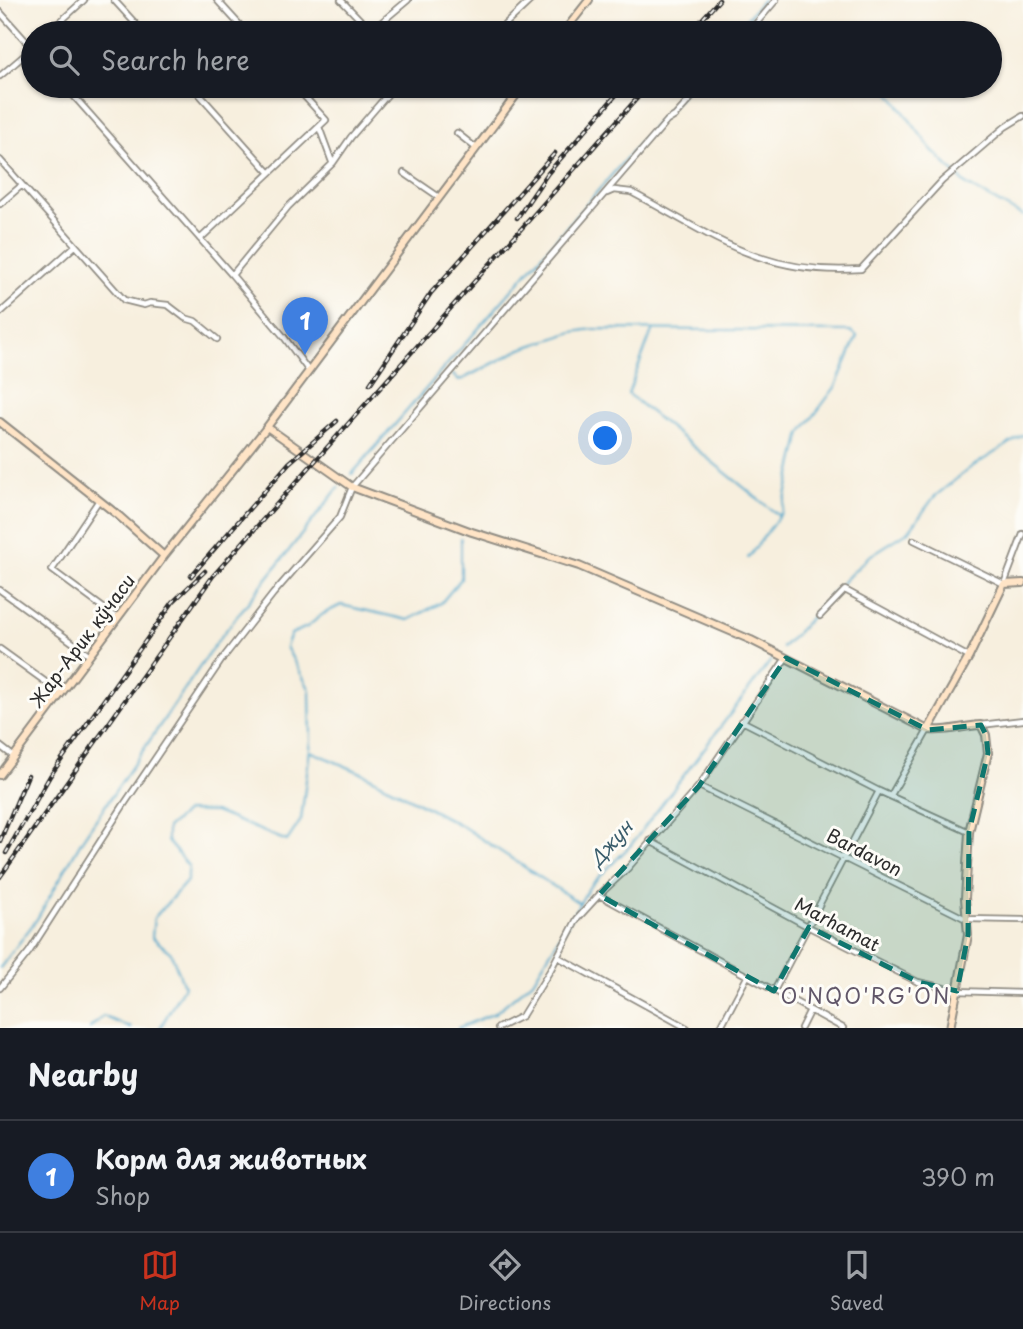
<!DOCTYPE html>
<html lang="en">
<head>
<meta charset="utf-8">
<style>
	:root { --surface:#171b24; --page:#242831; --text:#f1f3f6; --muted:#9ea1a6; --line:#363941; --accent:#c8321e }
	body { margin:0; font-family:"Playpen Sans",sans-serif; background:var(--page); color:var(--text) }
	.you { position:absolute; left:606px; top:439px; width:24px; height:24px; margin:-18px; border:5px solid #fff; border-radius:50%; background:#1a73e8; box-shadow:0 0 0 10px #1a73e833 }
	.badge { display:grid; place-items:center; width:46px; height:46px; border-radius:50%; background:var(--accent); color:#fff; font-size:23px; font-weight:700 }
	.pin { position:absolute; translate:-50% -58px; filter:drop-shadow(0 2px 4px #0008) }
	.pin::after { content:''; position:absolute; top:37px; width:24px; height:21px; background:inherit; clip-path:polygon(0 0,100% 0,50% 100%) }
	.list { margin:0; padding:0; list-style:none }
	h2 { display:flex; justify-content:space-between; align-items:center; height:91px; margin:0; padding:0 28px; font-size:30px }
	h2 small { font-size:23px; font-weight:400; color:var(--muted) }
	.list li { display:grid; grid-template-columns:46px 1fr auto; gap:21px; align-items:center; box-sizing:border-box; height:112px; padding:0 28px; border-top:2px solid var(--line) }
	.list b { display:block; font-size:26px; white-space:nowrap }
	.list p { margin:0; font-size:23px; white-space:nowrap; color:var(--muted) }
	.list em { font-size:23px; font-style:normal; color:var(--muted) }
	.icon { flex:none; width:38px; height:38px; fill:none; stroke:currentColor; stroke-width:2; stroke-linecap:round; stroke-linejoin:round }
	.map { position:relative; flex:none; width:1023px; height:1028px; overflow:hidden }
	.search { position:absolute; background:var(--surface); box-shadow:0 2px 5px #0004; left:21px; right:21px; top:21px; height:77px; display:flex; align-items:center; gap:18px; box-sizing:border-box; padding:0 24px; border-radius:38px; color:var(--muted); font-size:26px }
	.sheet { height:203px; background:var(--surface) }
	nav { display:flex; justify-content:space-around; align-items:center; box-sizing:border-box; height:98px; border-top:2px solid var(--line); background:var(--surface); font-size:19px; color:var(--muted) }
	nav a { display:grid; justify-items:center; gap:4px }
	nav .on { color:var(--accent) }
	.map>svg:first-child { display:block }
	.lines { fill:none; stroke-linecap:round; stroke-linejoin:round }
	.stream { stroke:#4da6ca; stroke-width:2 }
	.street-casing { stroke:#918d84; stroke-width:8 }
	.secondary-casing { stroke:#918d84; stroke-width:10 }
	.street { stroke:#fff; stroke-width:4.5 }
	.secondary { stroke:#ffe4c6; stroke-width:6 }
	.rail-casing { stroke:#2b2b2b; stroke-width:4.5 }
	.rail { stroke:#fdfcf7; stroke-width:2; stroke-dasharray:5; stroke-linecap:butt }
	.marked { fill:#0f766e; fill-opacity:0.2; stroke:#0f766e; stroke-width:5; stroke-dasharray:14 9; stroke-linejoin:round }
	.labels { text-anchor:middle; stroke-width:6; stroke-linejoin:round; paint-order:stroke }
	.street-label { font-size:18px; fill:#2b2b2b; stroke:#fdfcf7 }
	.water-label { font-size:19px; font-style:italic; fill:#395c6b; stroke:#fdfcf7 }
	.quarter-label { font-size:21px; letter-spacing:2px; fill:#615769; stroke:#fdfcf7 }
</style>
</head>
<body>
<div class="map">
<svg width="1023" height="1028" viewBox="0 0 1023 1028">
	<rect width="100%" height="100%" fill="#fdfcf7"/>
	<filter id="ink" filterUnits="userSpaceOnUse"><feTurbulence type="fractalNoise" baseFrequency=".0143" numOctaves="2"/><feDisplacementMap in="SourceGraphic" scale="14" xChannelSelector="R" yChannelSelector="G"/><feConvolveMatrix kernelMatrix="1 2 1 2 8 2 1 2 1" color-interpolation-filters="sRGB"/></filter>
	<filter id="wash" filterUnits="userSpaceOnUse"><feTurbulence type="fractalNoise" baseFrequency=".00686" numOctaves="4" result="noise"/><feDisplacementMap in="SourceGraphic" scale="28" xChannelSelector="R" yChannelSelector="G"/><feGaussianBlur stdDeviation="1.57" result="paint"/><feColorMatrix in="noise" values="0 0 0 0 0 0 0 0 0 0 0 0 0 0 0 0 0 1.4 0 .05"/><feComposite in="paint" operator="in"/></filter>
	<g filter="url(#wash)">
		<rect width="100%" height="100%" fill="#f7efde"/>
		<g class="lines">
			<path class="stream" d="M758,32L760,33
				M734,33L763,0
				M838,86L887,89L931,149L967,185L1023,216
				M652,331L628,394L778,515
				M452,374L459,381L521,349L573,332L593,329L851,331L857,336L836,386L801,433L782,512L748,558
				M352,474L689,86
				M782,647L795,635L838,587L868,557L909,531L934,497L970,468L1023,435
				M310,751L364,774L462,826L579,903
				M0,968L37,919L82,840L216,643L339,487
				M90,1028L103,1016L131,1028
				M160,1028L184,986L171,953L152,937L154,918L187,881L189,867L167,841V828L187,811L215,812L287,841L301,820L311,741L310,690L286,647L291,634L307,627L323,614L341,605L408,620L441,603L461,579V538
				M458,1028L495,1013L533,981L590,886L631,845L772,659"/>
		</g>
	</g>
	<g filter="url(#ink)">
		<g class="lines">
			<defs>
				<path id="street" d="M114,0L144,33
					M217,0L247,33
					M341,0L372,32
					M0,12L33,49
					M371,31L408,0
					M48,33L84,0
					M496,33L531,0
					M748,33L776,0
					M0,76L33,48
					M65,86L232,275L284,337L308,370
					M192,86L270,173
					M432,86L443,90L450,86
					M319,127L332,162
					M457,133L476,148
					M0,160L124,300L144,305L150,303L168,305L185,318L195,321L217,339
					M404,173L439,197
					M607,193L614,190L631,192C714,236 761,276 861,269L942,181L1005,127L1023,116
					M0,204L21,186
					M200,239L326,120L295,86
					M232,275L288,207L333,163L351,137L395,86
					M0,313L75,246
					M99,500L52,570L117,618
					M914,540L1004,584L1023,534
					M0,590L90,655
					M820,616L845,590L969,657
					M0,649L61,693
					M742,721L879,791L969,832
					M981,725L1023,720
					M0,746L13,756
					M699,786L966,919L1023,920
					M891,795L928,730
					M650,841L809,927L918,982L957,991L1023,993
					M599,895L843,1028
					M558,957L687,1028
					M0,988L29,952L123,806L223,658L273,594L340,517L352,487L667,121L675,116L702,86
					M774,991L879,791
					M498,1028L522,1016L551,969L577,919L599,895L628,868L699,786L786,658
					M720,1028L747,977
					M801,1028L810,1010"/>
				<path id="secondary" d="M563,33L589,0
					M0,422L119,516L164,556
					M267,427L352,487L472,532L579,566L751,640L928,730C949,732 962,726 981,725L986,735L988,753L969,832L965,898L968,935L950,1028
					M928,730L969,657L1004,584L1023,583
					M0,775L164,556L267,427L523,86"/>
			</defs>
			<use href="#street" class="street-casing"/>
			<use href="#secondary" class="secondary-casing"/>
			<use href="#street" class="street"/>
			<use href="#secondary" class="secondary"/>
			<defs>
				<path id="rail" d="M690,33L719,0
					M517,218L548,173L624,86
					M370,384L431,293L555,153
					M191,576L289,463L337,421
					M0,841L28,775
					M6,853L50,776L173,602L205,571
					M0,877L213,576L648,86"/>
			</defs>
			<use href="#rail" class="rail-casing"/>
			<use href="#rail" class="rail"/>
		</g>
	</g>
	<path class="marked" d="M786,658L928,730L981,725L986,735L988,753L969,832L968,935L957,991L918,982L809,927L774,991L599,895L699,786Z"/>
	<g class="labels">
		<g class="street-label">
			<text transform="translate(83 641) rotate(-53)" y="6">Жар-Арик кўчаси</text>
			<text transform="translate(864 853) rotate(27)" y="6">Bardavon</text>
			<text transform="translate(837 925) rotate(28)" y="6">Marhamat</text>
		</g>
		<g class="water-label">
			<text transform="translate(611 843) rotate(-48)" y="7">Джун</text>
		</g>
		<g class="quarter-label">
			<text x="866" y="1004">O'NQO'RG'ON</text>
		</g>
	</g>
</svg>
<div class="you"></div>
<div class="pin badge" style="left:305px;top:355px;background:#3f7fe0">1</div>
<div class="search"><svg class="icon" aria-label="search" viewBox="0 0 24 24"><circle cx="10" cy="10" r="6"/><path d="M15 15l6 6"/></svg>Search here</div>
</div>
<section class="sheet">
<h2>Nearby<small></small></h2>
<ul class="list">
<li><span class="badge" style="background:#3f7fe0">1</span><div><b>Корм для животных</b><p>Shop</p></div><em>390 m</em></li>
</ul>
</section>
<nav>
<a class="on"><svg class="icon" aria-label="map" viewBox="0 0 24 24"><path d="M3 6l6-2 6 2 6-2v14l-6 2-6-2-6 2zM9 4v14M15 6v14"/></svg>Map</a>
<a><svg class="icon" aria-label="directions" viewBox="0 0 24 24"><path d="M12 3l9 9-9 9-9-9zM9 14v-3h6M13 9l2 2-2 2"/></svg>Directions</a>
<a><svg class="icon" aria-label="saved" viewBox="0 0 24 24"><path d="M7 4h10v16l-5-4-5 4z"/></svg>Saved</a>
</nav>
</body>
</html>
